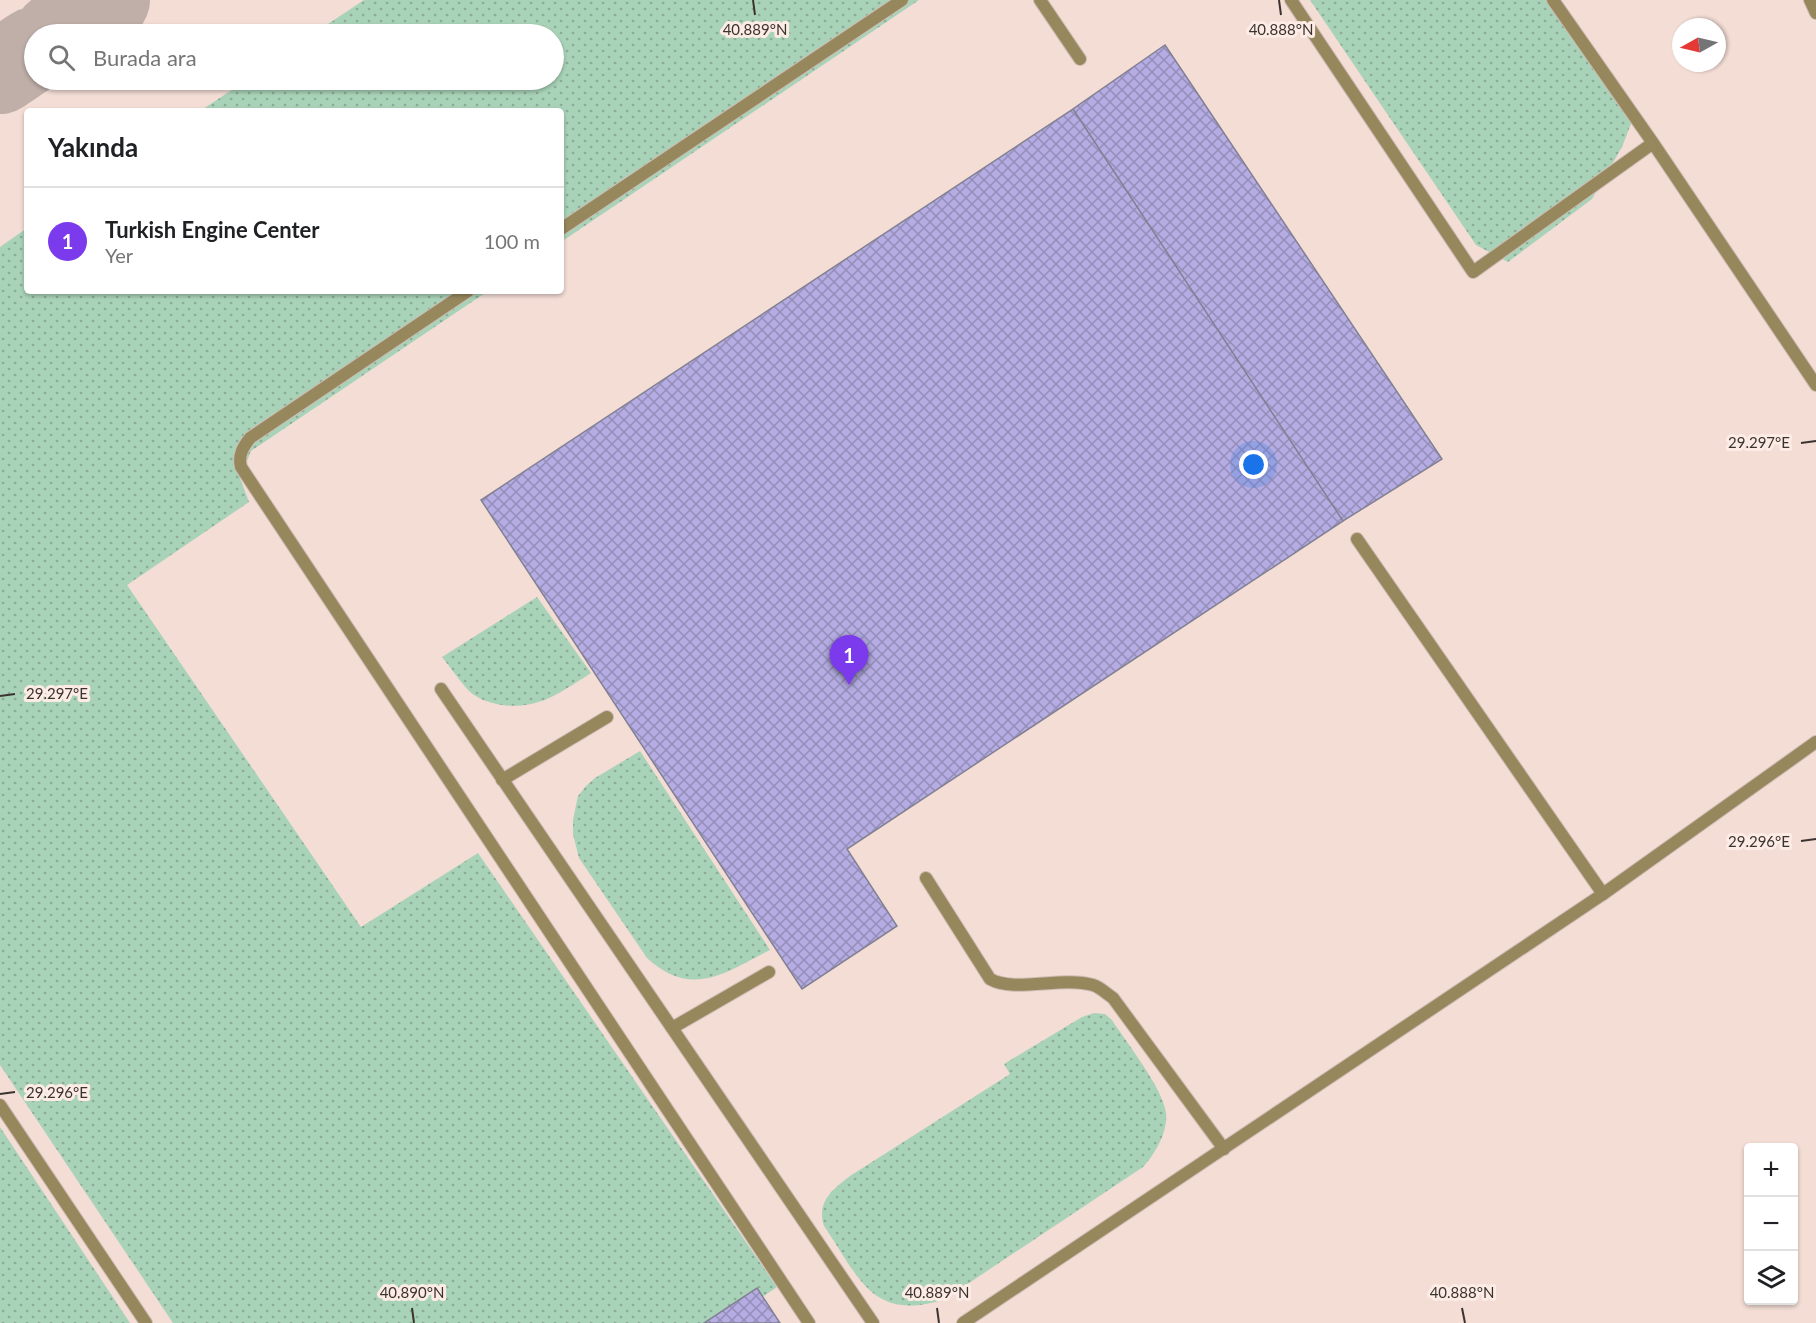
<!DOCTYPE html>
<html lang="tr">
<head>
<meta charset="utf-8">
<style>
	:root { --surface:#fff; --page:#f2f2f2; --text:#202124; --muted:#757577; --line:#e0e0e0; --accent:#7c3aed }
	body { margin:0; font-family:Lato,sans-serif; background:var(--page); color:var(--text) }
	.controls { position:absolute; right:18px; bottom:18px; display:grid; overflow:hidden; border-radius:6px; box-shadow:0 2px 4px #0004 }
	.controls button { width:54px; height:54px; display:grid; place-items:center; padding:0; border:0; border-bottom:2px solid var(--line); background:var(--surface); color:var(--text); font:30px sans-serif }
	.compass { position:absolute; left:1672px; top:18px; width:54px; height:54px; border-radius:50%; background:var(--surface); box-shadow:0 2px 4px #0004; rotate:262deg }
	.you { position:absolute; left:1254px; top:465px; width:21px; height:21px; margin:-15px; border:4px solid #fff; border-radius:50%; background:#1a73e8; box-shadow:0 0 0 9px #1a73e833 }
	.badge { display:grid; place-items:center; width:39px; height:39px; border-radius:50%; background:var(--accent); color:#fff; font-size:20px; font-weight:700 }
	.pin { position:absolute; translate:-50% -50px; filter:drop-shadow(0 2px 3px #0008) }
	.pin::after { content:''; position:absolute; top:32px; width:21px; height:18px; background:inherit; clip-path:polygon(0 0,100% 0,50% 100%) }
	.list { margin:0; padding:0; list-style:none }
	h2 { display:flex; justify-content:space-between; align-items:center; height:78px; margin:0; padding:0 24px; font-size:26px }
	h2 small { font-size:20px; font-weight:400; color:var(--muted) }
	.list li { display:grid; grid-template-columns:39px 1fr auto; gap:18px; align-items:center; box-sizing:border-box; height:108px; padding:0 24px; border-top:2px solid var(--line) }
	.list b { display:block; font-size:22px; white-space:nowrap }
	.list p { margin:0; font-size:20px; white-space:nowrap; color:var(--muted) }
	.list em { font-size:20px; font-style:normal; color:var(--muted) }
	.icon { flex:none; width:33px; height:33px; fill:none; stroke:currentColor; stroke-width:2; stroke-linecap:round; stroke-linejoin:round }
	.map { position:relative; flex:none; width:1816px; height:1323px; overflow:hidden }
	.search { position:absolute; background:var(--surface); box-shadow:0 2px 4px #0004; left:24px; top:24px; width:540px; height:66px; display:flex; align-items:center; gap:15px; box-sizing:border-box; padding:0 21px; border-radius:33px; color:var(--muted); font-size:22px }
	.panel { position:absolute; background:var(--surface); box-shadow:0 2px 4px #0004; left:24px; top:108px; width:540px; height:186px; border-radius:6px }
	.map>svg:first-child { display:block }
	.grass { fill:url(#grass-dots) }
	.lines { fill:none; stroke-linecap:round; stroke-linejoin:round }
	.taxiway { stroke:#c0aea8; stroke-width:84 }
	.building { fill:url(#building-cross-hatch); stroke:#828092; stroke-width:1.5 }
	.lane-casing { stroke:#cebbb4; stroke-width:14 }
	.street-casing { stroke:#cebbb4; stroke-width:14 }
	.lane { stroke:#96875d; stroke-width:12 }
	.street { stroke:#96875d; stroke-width:12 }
	.ticks { fill:none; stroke:#3b332f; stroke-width:2 }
	.ticks-label { font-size:15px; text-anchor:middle; fill:#3b332f; stroke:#fdece5; stroke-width:6; stroke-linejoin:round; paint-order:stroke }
</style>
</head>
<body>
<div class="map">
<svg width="1816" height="1323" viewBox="0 0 1816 1323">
	<defs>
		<pattern id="grass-dots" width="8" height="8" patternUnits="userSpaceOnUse" patternTransform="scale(1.5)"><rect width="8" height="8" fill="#a9d3b8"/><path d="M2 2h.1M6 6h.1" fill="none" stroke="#8bac96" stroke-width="1.8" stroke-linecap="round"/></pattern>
		<pattern id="building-cross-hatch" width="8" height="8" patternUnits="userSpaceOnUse" patternTransform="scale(1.5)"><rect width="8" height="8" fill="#b4ace2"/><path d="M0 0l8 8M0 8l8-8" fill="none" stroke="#948db8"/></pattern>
	</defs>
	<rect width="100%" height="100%" fill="#f3ddd5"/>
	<path class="grass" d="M364,0H919L561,242V111H200L247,80H554V34H313Z
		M1310,0H1553L1634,116L1622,147L1592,199L1508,262L1476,245Z
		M27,228V291H488L251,451L240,478L249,502L127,585L361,927L478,853L777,1287L724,1323H173L0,1065V247Z
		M537,597L591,673C561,692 539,710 502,705C490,703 477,699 468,690C459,680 451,668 442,657Z
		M640,751L770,950C725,973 692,999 647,958L579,858L573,834V820L578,796L586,786L595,778Z
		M1094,1013L1105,1014L1112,1020C1126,1042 1163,1088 1166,1113C1168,1132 1155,1154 1143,1167L945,1299C872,1323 859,1277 824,1226C816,1202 833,1189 850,1176L1010,1074L1004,1064L1082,1017Z
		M0,1127L130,1323H0Z"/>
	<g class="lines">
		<path class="taxiway" d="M56,34L108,0
			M0,72L34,49"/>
	</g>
	<path class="building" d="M1165,45L1442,459L1343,521L1073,109Z
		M1073,109L1343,521L847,849L897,926L802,989L481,500Z
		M757,1288L780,1323H704Z"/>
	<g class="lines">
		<defs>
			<path id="lane" d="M1040,0L1080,59
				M1810,0L1816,13
				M1357,539L1603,894
				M441,689L873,1323
				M502,780L607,717
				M926,878L990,979C1014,993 1062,976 1093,985C1100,987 1107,994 1113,998L1224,1149
				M672,1028L769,972
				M0,1105L146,1323"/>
			<path id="street" d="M1291,0L1473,272L1653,143
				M1553,0L1653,143L1816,385
				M561,229L902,0
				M468,291L250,438C243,447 238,455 241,467L809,1323
				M963,1323L1603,894L1816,742"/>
		</defs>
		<use href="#lane" class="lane-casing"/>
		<use href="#street" class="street-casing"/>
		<use href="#lane" class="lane"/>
		<use href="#street" class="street"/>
	</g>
	<path class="ticks" d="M753,0L755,15M1279,0L1281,15M1801,443L1816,441M0,696L15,694M1801,841L1816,839M0,1094L15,1092M412,1308L414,1323M937,1308L939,1323M1462,1308L1465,1323"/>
	<g class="ticks-label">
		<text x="755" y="35">40.889°N</text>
		<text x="1281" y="35">40.888°N</text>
		<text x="1759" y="448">29.297°E</text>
		<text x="57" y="699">29.297°E</text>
		<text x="1759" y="847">29.296°E</text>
		<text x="57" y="1098">29.296°E</text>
		<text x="412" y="1298">40.890°N</text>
		<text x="937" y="1298">40.889°N</text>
		<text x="1462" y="1298">40.888°N</text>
	</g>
</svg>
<div class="controls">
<button>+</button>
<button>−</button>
<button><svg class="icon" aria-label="layers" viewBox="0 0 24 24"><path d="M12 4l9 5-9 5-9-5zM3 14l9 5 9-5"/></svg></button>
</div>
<svg class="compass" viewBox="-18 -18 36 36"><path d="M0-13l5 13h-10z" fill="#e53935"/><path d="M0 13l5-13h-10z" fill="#757577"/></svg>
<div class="you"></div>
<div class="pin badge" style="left:849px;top:685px">1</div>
<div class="search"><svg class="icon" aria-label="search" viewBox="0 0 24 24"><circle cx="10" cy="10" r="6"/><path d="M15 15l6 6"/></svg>Burada ara</div>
<section class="panel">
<h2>Yakında<small></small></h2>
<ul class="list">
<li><span class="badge">1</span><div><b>Turkish Engine Center</b><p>Yer</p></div><em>100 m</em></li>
</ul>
</section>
</div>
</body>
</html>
